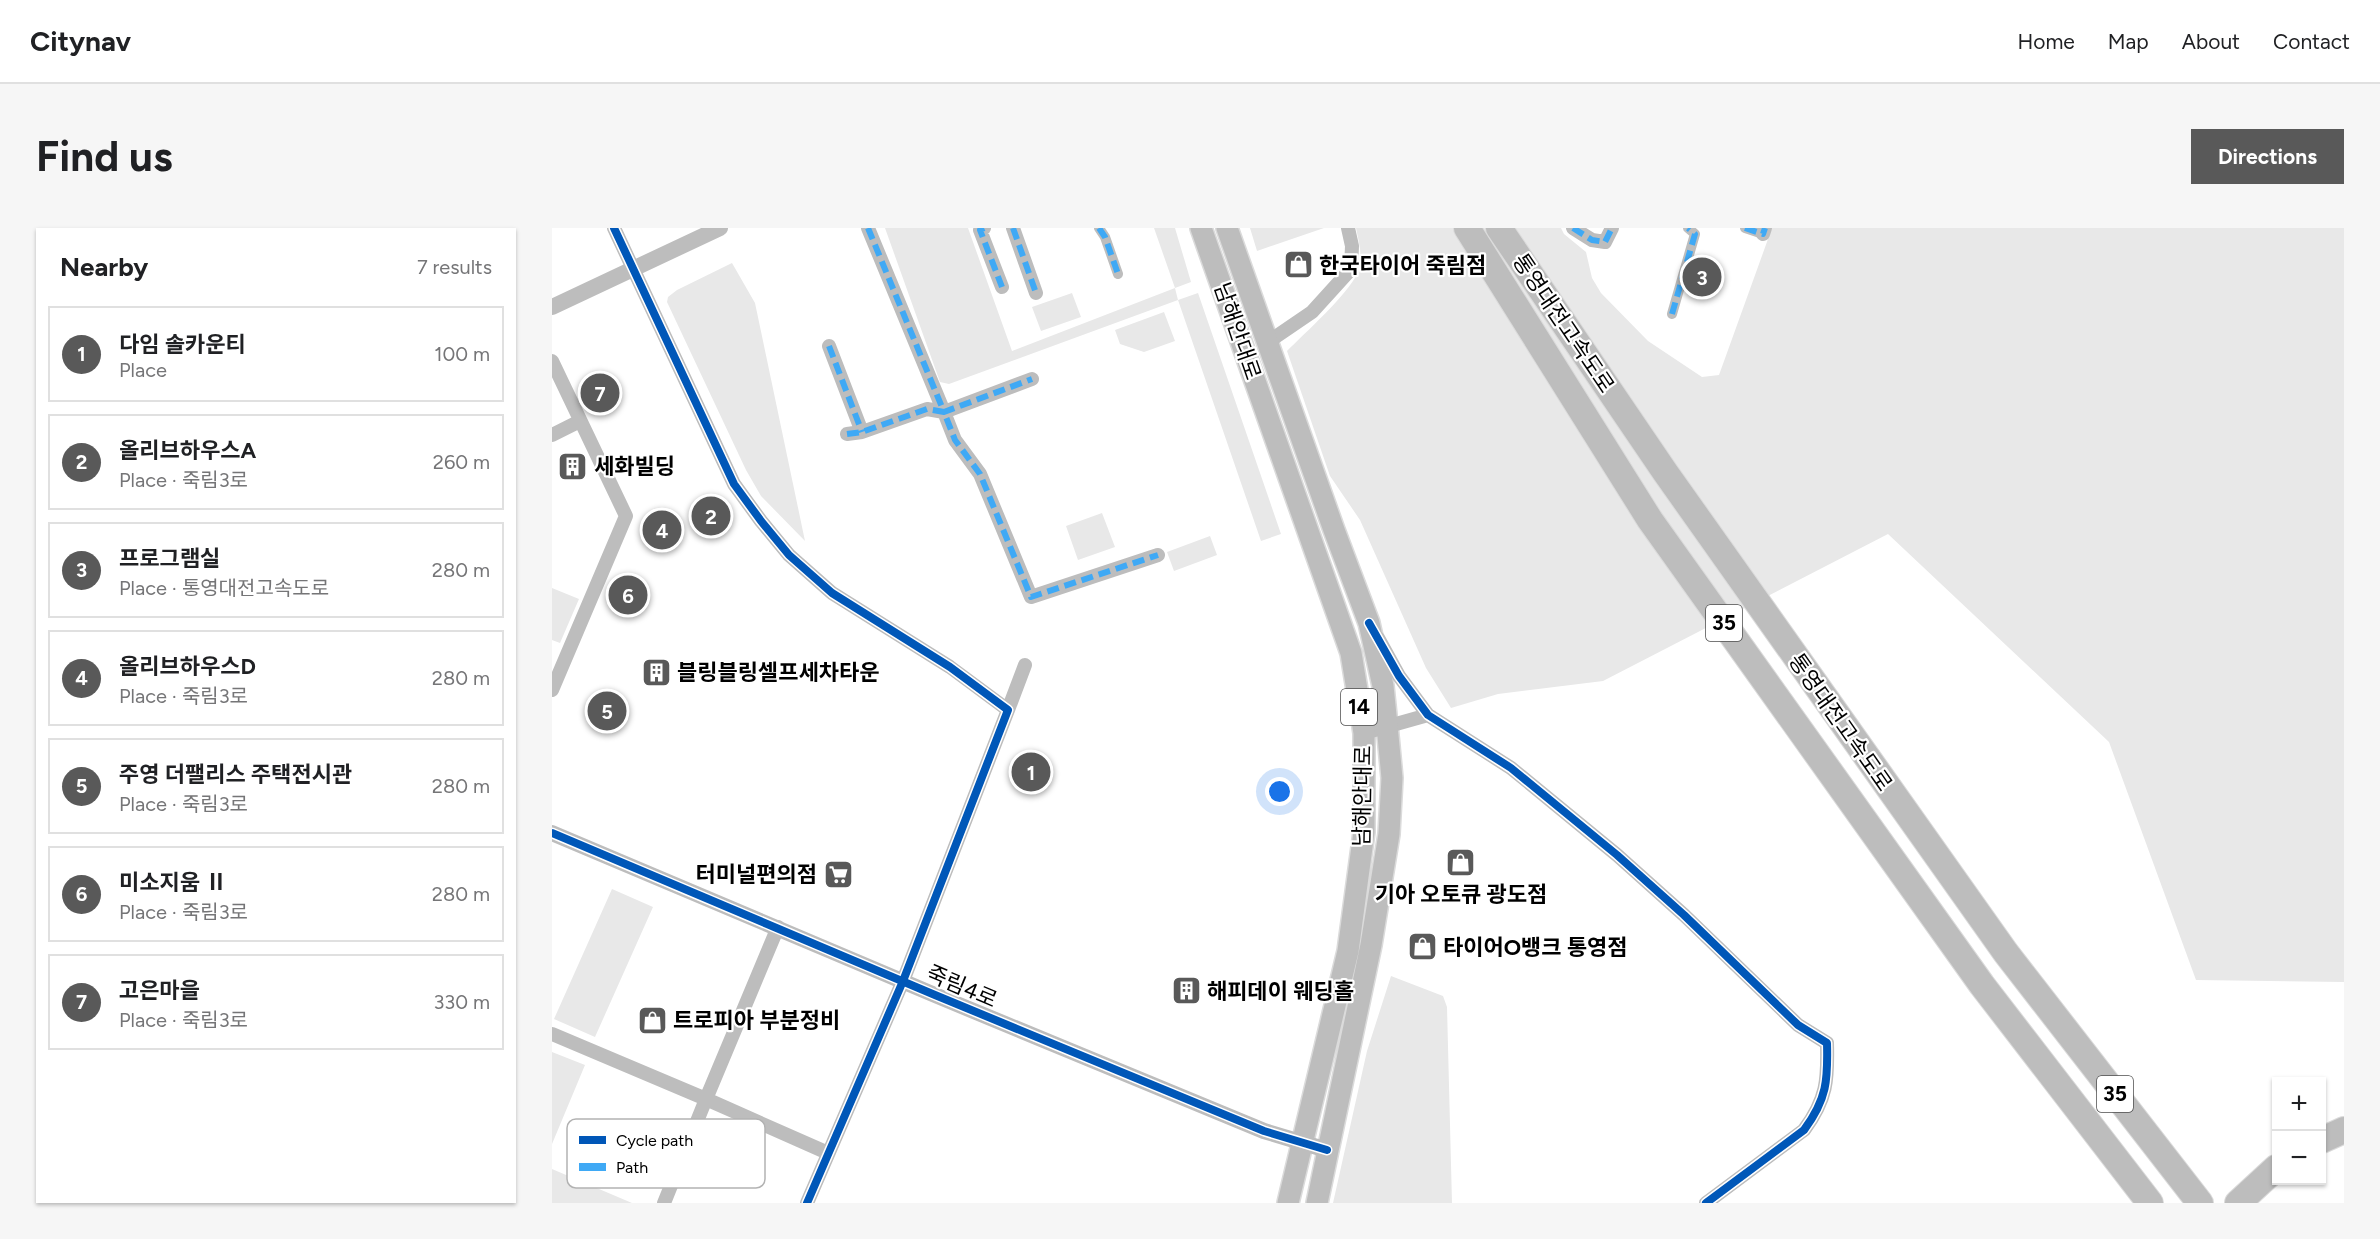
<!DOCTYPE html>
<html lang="en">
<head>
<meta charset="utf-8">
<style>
	:root { --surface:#fff; --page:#f6f6f6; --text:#202124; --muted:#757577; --line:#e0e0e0; --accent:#595959 }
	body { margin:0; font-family:Figtree,"Noto Sans KR",sans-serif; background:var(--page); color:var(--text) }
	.controls { position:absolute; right:18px; bottom:18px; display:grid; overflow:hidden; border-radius:0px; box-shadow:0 2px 4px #0004 }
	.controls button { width:54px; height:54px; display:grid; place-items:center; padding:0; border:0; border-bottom:2px solid var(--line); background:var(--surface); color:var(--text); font:30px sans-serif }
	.you { position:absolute; left:728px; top:564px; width:21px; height:21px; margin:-15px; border:4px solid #fff; border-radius:50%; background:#1a73e8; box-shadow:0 0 0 9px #1a73e833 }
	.badge { display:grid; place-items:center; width:39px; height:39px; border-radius:50%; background:var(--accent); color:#fff; font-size:20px; font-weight:700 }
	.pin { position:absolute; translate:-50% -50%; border:3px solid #fff; box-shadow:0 2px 6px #0006 }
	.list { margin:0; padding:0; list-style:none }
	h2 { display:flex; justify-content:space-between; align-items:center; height:78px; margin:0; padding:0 24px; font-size:26px }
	h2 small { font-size:20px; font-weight:400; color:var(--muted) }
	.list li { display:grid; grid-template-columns:39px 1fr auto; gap:18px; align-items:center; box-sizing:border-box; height:96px; margin:0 12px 12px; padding:0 12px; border:2px solid var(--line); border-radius:0px }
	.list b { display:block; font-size:22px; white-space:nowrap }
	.list p { margin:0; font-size:20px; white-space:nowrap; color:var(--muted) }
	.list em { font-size:20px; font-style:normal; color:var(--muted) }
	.map { position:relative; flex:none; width:1792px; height:975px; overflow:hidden; border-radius:0px }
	header { display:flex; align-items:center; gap:36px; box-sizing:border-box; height:84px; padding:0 30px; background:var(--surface); border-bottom:2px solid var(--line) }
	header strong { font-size:28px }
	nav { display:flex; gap:33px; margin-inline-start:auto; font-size:21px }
	.intro { display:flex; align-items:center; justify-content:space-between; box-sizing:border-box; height:144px; padding:0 36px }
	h1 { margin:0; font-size:42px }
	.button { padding:15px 27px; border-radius:0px; background:var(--accent); color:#fff; font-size:21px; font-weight:700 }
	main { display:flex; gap:36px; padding:0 36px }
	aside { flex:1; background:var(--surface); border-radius:0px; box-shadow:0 2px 4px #0004 }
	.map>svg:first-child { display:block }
	.green { fill:#e8e8e8 }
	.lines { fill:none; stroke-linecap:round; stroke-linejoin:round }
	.primary-casing { stroke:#dbdbdb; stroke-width:24 }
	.motorway-casing { stroke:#dbdbdb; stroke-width:28 }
	.pedestrian { stroke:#bdbdbd; stroke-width:10 }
	.minor { stroke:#bdbdbd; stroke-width:14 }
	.tertiary { stroke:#bdbdbd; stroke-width:16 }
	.primary { stroke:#bdbdbd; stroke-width:21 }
	.motorway { stroke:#bdbdbd; stroke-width:26 }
	.quiet { stroke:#3fa9f5; stroke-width:6; stroke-dasharray:12 6; stroke-linecap:butt }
	.cycleway-casing { stroke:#fff; stroke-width:11 }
	.cycleway { stroke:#0057b8; stroke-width:8 }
	.labels { text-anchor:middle; stroke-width:4.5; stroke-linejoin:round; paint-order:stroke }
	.shield { fill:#fff; stroke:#4c4c4c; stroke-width:1.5 }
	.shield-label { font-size:21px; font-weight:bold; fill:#000 }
	.poi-label { font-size:22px; font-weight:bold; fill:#000; stroke:#fff; text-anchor:start }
	.street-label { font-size:22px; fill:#000; stroke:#fff }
	.key { fill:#fff; stroke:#b2b2b2; stroke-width:1.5 }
	.key-label { font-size:16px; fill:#000 }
</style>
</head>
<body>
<header>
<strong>Citynav</strong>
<nav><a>Home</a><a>Map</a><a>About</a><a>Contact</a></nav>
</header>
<div class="intro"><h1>Find us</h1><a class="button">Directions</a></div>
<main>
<aside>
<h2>Nearby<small>7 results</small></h2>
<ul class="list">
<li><span class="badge">1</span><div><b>다임 솔카운티</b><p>Place</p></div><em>100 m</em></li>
<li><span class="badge">2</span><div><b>올리브하우스A</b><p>Place · 죽림3로</p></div><em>260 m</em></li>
<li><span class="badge">3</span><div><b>프로그램실</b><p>Place · 통영대전고속도로</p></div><em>280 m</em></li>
<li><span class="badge">4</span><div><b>올리브하우스D</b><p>Place · 죽림3로</p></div><em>280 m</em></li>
<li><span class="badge">5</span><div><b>주영 더팰리스 주택전시관</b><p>Place · 죽림3로</p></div><em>280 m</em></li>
<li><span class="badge">6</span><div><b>미소지움 Ⅱ</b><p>Place · 죽림3로</p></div><em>280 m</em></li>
<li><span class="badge">7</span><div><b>고은마을</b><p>Place · 죽림3로</p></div><em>330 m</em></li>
</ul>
</aside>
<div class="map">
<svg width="1792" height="975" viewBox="0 0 1792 975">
	<rect width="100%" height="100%" fill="#fff"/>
	<path class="green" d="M333,0H416L460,123L623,60L602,0H623L639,54L623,60L626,72L646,65L729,306L709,313L626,72L397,156L388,154Z
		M698,0H772L705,23Z
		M804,0H1009L1012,6L1034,24L1040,50L1049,65L1096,113L1150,149L1167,147L1220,0H1792V754L1644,752L1557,514L1336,306L1051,453L946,466L899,480L874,440L808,292L778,248L735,123C752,106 796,66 805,46C812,31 807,15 804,0Z
		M180,35L203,75L253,313L209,268L194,242L115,74L116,69L125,62Z
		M520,65L529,89L489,103L480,79Z
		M612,84L623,113L592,124L568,116L563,102Z
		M550,285L563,319L526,332L514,298Z
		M658,308L665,327L622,343L615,324Z
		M0,360L27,371L8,415L0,412Z
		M60,661L101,679L43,809L2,791Z
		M839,748L891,768L895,779L900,975H781L815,823Z
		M0,824L33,837L0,916Z
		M0,941L80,975H0Z"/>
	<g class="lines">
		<defs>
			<path id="primary" d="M649,0L799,425L812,505V604L796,723L736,975
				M675,0L782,302L817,395L831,458L835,497L840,550L837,606L819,717L765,975"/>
			<path id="motorway" d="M915,0L1098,292L1430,757L1598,975
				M947,0L1113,244L1454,725L1648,975
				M1770,912L1792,902
				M1686,975L1724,940"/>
		</defs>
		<use href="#primary" class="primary-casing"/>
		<use href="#motorway" class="motorway-casing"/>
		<path class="pedestrian" d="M547,0L553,9L566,46
			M1193,0L1211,6
			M1120,86L1143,6L1136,0"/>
		<path class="minor" d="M62,0L182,256L209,293L237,327L280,365L398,439L456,482L351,753L255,975
			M316,0L392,184L480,151
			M432,0L428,2L450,59
			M461,0L484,65
			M1021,0L1040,12L1053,14L1060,0
			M1211,6L1213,0
			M716,114L760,84L799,41L800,18L796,0
			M277,118L310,204
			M0,133L74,288L0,462
			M295,206L310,204L375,181L392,184L403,212L428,246L479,369L606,327
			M0,207L28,193
			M826,410L847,448L876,487L959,540L1065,627L1132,687L1246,797L1275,815C1276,852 1275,871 1252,902L1154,975
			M456,482L473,437
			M812,505L876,487
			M226,699L154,871L276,925
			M0,806L154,871L112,975"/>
		<path class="tertiary" d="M0,79L168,0
			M0,605L383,767L712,903L775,922"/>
		<use href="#primary" class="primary"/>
		<use href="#motorway" class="motorway"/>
		<path class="quiet" d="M316,0L392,184L480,151
			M432,0L428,2L450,59
			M461,0L484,65
			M547,0L553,9L566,46
			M1021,0L1040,12L1053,14L1060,0
			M1193,0L1211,6L1213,0
			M1120,86L1143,6L1136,0
			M277,118L310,204
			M295,206L310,204L375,181L392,184L403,212L428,246L479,369L606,327"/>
		<defs>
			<path id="cycleway" d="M62,0L182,256L209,293L237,327L280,365L398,439L456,482L351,753L255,975
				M817,395L847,448L876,487L959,540L1065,627L1132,687L1246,797L1275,815C1276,852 1275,871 1252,902L1154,975
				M0,605L383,767L712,903L775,922"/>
		</defs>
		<use href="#cycleway" class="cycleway-casing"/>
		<use href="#cycleway" class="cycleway"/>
	</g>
	<defs>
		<symbol id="shop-square" viewBox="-11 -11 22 22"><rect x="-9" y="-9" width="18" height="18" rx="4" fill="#595959" stroke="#fff"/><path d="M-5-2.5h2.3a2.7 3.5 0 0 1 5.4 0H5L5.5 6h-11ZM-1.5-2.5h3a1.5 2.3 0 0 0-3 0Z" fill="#fff"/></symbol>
		<symbol id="building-square" viewBox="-11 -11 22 22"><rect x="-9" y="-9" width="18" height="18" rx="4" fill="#595959" stroke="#fff"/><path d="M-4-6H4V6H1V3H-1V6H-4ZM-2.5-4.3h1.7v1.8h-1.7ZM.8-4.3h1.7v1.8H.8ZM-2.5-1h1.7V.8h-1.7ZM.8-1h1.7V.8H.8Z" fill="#fff"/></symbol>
		<symbol id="supermarket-square" viewBox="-11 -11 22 22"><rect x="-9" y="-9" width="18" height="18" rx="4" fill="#595959" stroke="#fff"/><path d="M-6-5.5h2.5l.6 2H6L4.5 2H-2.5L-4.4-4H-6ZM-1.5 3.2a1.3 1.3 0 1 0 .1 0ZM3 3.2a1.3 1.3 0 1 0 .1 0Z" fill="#fff"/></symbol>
	</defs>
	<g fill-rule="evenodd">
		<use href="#shop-square" x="730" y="20" width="33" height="33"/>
		<use href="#building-square" x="4" y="222" width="33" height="33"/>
		<use href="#building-square" x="88" y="428" width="33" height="33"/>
		<use href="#shop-square" x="892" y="618" width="33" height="33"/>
		<use href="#supermarket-square" x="270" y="630" width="33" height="33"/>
		<use href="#shop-square" x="854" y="702" width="33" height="33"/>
		<use href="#building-square" x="618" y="746" width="33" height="33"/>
		<use href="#shop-square" x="84" y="776" width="33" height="33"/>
	</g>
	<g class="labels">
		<g class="shield">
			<rect x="1154" y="377" width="36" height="36" rx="4.5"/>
			<rect x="789" y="461" width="36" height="36" rx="4.5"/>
			<rect x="1545" y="848" width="36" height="36" rx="4.5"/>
		</g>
		<g class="shield-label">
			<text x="1172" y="402">35</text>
			<text x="807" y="486">14</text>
			<text x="1563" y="873">35</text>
		</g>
		<g class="poi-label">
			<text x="767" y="45">한국타이어 죽림점</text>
			<text x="42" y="246">세화빌딩</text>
			<text x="125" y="452">블링블링셀프세차타운</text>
			<text x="265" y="654" text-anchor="end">터미널편의점</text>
			<text x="909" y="674" text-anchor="middle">기아 오토큐 광도점</text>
			<text x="891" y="727">타이어O뱅크 통영점</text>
			<text x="655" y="771">해피데이 웨딩홀</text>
			<text x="121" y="800">트로피아 부분정비</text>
		</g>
		<g class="street-label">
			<text transform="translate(1012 95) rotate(56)" y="8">통영대전고속도로</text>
			<text transform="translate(686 103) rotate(71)" y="8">남해안대로</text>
			<text transform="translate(1289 494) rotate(55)" y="8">통영대전고속도로</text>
			<text transform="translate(810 568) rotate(-89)" y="8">남해안대로</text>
			<text transform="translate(410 758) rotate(23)" y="8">죽림4로</text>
		</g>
	</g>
	<rect x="15" y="891" width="198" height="69" rx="9" class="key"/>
	<rect x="27" y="908" width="27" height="8" fill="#0057b8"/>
	<rect x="27" y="935" width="27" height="8" fill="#3fa9f5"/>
	<g class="key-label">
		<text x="64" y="918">Cycle path</text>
		<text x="64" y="945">Path</text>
	</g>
</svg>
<div class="controls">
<button>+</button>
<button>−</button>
</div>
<div class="you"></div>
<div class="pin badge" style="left:479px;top:544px">1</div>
<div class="pin badge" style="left:159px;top:288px">2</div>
<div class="pin badge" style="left:1150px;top:49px">3</div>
<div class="pin badge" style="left:110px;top:302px">4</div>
<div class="pin badge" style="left:55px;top:483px">5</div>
<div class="pin badge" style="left:76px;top:367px">6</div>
<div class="pin badge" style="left:48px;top:165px">7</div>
</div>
</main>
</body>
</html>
